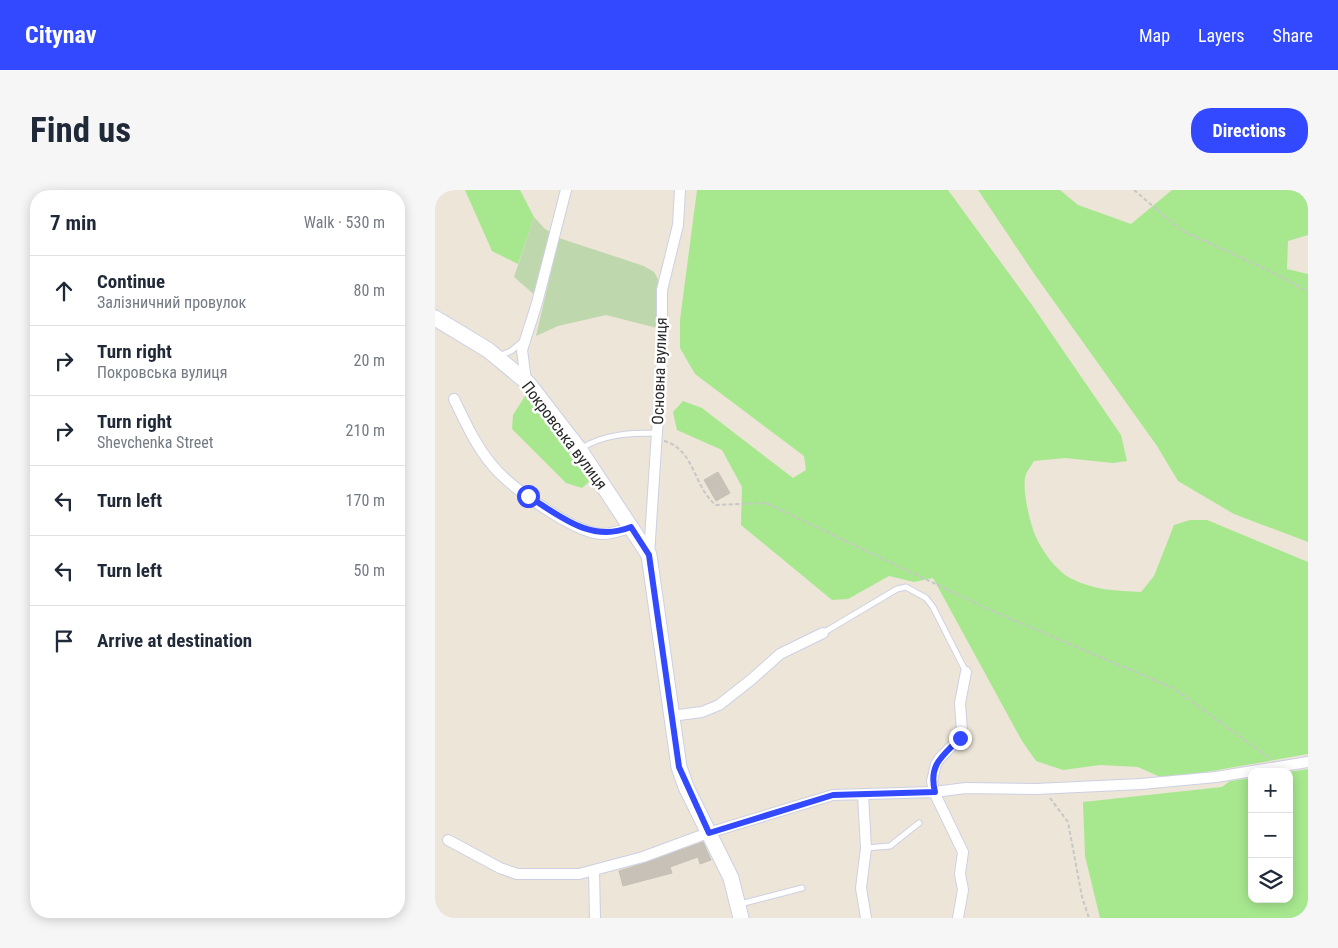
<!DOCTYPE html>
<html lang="en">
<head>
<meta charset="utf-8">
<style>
	:root { --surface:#fff; --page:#f6f6f7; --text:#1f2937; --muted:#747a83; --line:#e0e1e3; --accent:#3249ff }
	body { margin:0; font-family:"Roboto Condensed",sans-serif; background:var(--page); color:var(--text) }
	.controls { position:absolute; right:15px; bottom:15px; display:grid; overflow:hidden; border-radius:10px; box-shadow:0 2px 12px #0003 }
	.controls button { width:45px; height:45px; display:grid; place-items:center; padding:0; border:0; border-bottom:1px solid var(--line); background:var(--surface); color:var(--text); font:25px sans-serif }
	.stop { position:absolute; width:15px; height:15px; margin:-11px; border:4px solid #3249ff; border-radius:50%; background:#fff }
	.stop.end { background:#3249ff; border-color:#fff; box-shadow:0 1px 5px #0008 }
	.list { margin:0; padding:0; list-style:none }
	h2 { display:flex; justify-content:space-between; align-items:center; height:65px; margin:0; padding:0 20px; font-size:21px }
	h2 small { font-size:16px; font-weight:400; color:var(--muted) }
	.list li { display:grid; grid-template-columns:32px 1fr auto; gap:15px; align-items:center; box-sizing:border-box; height:70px; padding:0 20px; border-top:1px solid var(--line) }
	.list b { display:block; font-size:19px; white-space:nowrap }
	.list p { margin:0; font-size:16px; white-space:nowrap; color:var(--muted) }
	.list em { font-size:16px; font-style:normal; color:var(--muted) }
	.icon { flex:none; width:28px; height:28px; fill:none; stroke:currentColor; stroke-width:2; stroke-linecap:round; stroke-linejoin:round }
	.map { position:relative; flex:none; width:873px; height:728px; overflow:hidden; border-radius:20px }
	header { display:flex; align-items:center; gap:30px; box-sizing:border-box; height:70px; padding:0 25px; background:var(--accent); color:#fff }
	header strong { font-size:24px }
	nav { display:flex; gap:28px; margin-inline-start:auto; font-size:18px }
	.intro { display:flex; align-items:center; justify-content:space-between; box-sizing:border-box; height:120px; padding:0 30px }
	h1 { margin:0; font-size:35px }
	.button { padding:12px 22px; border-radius:20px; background:var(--accent); color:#fff; font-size:18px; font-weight:700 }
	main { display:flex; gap:30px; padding:0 30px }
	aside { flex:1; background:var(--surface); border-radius:20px; box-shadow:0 2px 12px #0003 }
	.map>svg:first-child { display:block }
	.green { fill:#a7e88f }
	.cemetery { fill:#bfd7ad }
	.building { fill:#c7c1b8; stroke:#c7c1b2 }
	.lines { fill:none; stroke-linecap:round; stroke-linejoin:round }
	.lane-casing { stroke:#cdd0e3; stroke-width:7 }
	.street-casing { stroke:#cdd0e3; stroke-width:12 }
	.secondary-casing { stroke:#cdd0e3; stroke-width:17 }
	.path { stroke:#c7c7c7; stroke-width:2; stroke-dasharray:4 2.5; stroke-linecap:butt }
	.lane { stroke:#fff; stroke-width:5 }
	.street { stroke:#fff; stroke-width:10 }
	.secondary { stroke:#fff; stroke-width:15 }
	.route { stroke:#3249ff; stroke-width:6 }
	.labels { text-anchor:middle; stroke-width:5; stroke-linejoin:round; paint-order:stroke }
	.street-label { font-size:16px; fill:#282828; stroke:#fff }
</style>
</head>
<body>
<header>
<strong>Citynav</strong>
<nav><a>Map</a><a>Layers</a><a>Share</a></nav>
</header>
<div class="intro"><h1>Find us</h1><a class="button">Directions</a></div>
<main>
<aside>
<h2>7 min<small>Walk · 530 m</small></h2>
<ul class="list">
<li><svg class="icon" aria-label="ahead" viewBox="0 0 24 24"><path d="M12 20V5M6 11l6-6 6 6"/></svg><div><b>Continue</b><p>Залізничний провулок</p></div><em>80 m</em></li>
<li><svg class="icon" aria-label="right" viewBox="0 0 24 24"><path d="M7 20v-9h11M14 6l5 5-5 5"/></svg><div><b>Turn right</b><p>Покровська вулиця</p></div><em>20 m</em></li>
<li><svg class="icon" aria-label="right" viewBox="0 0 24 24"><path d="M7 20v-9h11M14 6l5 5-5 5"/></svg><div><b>Turn right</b><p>Shevchenka Street</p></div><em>210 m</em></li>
<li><svg class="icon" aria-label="left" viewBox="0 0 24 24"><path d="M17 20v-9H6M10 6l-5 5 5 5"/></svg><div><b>Turn left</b></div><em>170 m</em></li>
<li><svg class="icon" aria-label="left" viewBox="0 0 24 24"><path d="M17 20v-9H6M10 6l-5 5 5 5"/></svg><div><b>Turn left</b></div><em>50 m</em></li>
<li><svg class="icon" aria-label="arrive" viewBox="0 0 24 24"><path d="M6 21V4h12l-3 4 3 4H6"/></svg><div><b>Arrive at destination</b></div></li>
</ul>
</aside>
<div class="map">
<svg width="873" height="728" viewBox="0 0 873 728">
	<rect width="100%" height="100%" fill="#ece5d8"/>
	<path class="green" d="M30,0H85L99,27L83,74L57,61Z
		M262,0H513L597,115L686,245L692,271L678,273L630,268L599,271C597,275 593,279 591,284C586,297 595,334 601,347C607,361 622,381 635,388C657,400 683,401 706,402L719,386L739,335L755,330H772L873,372V564L749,586H723L703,577L665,575L628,580L601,571L587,551L498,388L479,392L454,386L413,409L397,410L306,335L307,297L287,260L242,240L238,222L248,211L267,218L358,288L371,280L369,266L260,184L245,158V130Z
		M543,0H625L643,15L696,34L737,0H865L873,7V45L853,51L852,79L873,84V352L799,324L743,291L722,256L600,85Z
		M92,203L126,243L157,289L147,298L131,293L77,239L78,225Z
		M873,579V728H665L650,666L648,612L787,597L795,591L817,588V709H854V582Z"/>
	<path class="cemetery" d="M99,27L110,39L117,43L101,106L79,87Z
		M124,48L209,76L219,82L223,89L222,138L171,125L123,136L101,146Z"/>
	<path class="building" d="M283,282L295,303L281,311L269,290Z
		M268,652L276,670L265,674L263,667L235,677L237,683L188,696L184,681L210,673Z"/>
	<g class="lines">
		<defs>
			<path id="lane" d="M64,166L76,161L88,151
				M145,259C169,244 194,243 222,243
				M388,443L462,399L471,397L491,408L498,417L531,482
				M431,658L455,656L484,633
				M305,714L367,698"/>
			<path id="street" d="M91,191L87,160L102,113L131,0
				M19,209C30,232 41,256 57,275C75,297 138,342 166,344C177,344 186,341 196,337
				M214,365L227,165V100L243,35L245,0
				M236,526L267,522L284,515L317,489L345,464L388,443
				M428,605L431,658L426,698L431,728
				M13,650L65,678L82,684H144L208,667L273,643L398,605L499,602L531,598L601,599L706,594L781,587L873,572
				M159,681L160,728
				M523,728L528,700L525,684L528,662L499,602L497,591L501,574L505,568L525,548L527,541L525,513L531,482"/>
			<path id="secondary" d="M0,128L53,160L93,193L144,259L214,365L244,577L251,597L296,688L306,728"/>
		</defs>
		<use href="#lane" class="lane-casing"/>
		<use href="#street" class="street-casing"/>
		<use href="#secondary" class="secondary-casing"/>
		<path class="path" d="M699,0L746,40L837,82L873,102
			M229,251C260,259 258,297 281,315L331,313L553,419L738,498L836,569
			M615,608L633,632L647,707L654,728"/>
		<use href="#lane" class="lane"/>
		<use href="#street" class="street"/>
		<use href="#secondary" class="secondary"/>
	</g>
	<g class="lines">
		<path class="route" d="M93,306C126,327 156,353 196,337L214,365L244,577L274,643L398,605L500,602C493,574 508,566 525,548"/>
	</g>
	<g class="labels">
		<g class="street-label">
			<text transform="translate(224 181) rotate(-88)" y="6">Основна вулиця</text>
			<text transform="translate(130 245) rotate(53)" y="6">Покровська вулиця</text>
		</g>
	</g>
</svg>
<div class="controls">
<button>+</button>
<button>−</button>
<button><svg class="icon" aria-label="layers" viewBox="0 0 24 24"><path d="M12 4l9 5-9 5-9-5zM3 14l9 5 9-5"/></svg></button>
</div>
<div class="stop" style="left:93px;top:306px"></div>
<div class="stop end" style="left:525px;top:548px"></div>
</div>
</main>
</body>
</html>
